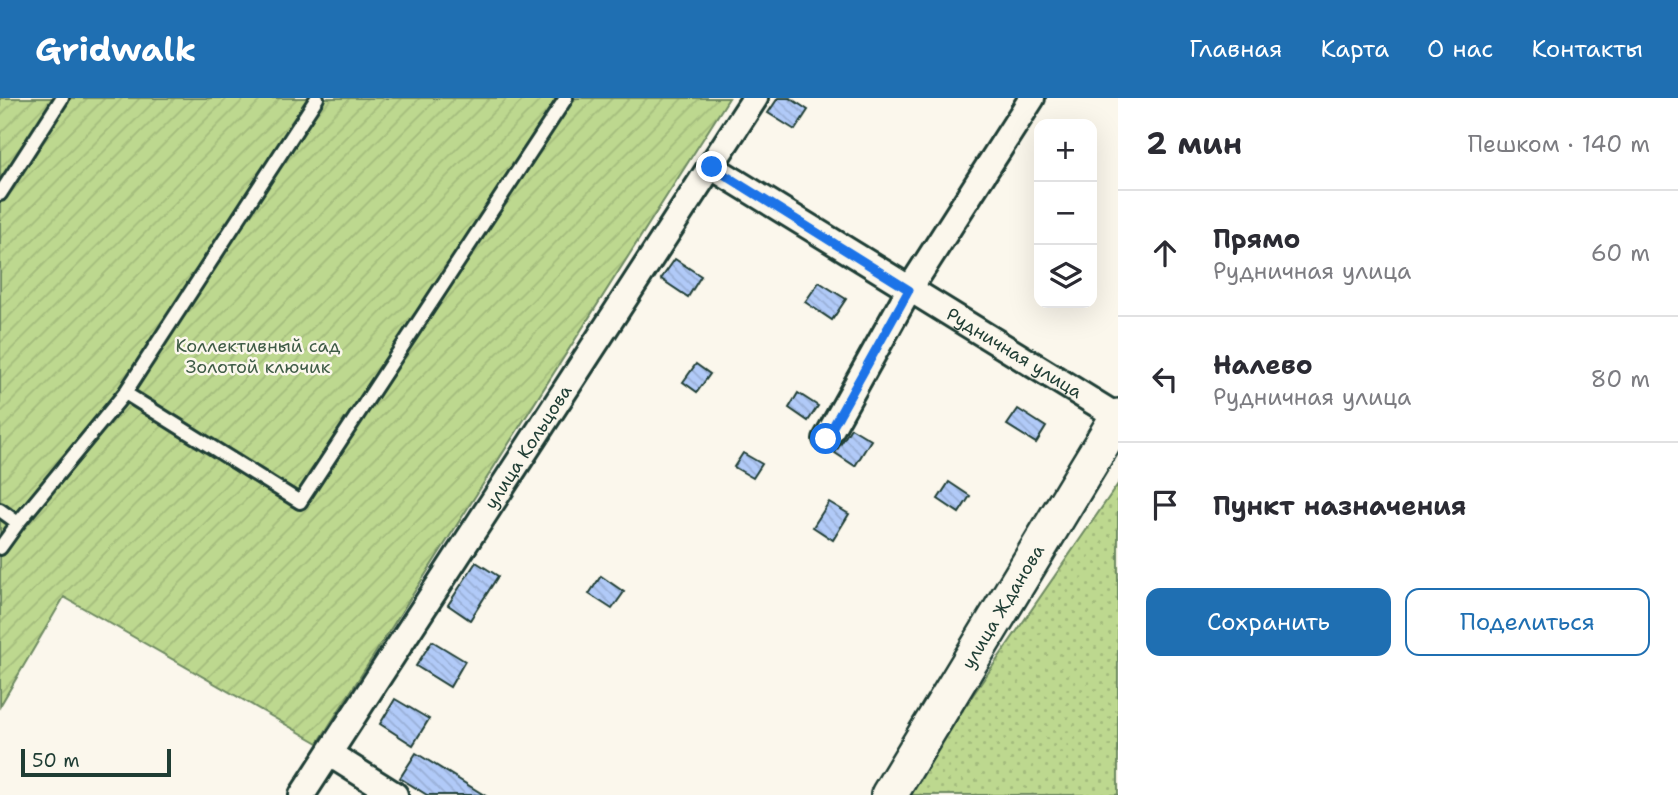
<!DOCTYPE html>
<html lang="ru">
<head>
<meta charset="utf-8">
<style>
	:root { --surface:#fff; --page:#f7f7f7; --text:#2b2b33; --muted:#7c7c81; --line:#e1e1e2; --accent:#1f6fb2 }
	body { margin:0; font-family:"Shantell Sans",sans-serif; background:var(--page); color:var(--text) }
	.controls { position:absolute; right:21px; top:21px; display:grid; overflow:hidden; border-radius:14px; box-shadow:0 7px 28px #0002 }
	.controls button { width:63px; height:63px; display:grid; place-items:center; padding:0; border:0; border-bottom:2px solid var(--line); background:var(--surface); color:var(--text); font:35px sans-serif }
	.scale { position:absolute; left:21px; bottom:18px; width:150px; box-sizing:border-box; padding-left:7px; border:4px solid #1f3d34; border-top:0; font-size:19px; line-height:24px; white-space:nowrap; color:#1f3d34; -webkit-text-stroke:5px #fbf7ec; paint-order:stroke }
	.stop { position:absolute; width:21px; height:21px; margin:-16px; border:5px solid #1a73e8; border-radius:50%; background:#fff }
	.stop.end { background:#1a73e8; border-color:#fff; box-shadow:0 2px 7px #0008 }
	.list { margin:0; padding:0; list-style:none }
	h2 { display:flex; justify-content:space-between; align-items:center; height:91px; margin:0; padding:0 28px; font-size:30px }
	h2 small { font-size:23px; font-weight:400; color:var(--muted) }
	.list li { display:grid; grid-template-columns:46px 1fr auto; gap:21px; align-items:center; box-sizing:border-box; height:126px; padding:0 28px; border-top:2px solid var(--line) }
	.list b { display:block; font-size:26px; white-space:nowrap }
	.list p { margin:0; font-size:23px; white-space:nowrap; color:var(--muted) }
	.list em { font-size:23px; font-style:normal; color:var(--muted) }
	.actions { display:flex; gap:14px; padding:21px 28px }
	.actions a { flex:1; padding:16px 0; border:2px solid var(--accent); border-radius:14px; text-align:center; font-size:24px; color:var(--accent) }
	.actions .main { background:var(--accent); color:#fff }
	.icon { flex:none; width:38px; height:38px; fill:none; stroke:currentColor; stroke-width:2; stroke-linecap:round; stroke-linejoin:round }
	.map { position:relative; flex:none; width:1118px; height:697px; overflow:hidden }
	header { display:flex; align-items:center; gap:42px; box-sizing:border-box; height:98px; padding:0 35px; background:var(--accent); color:#fff }
	header strong { font-size:33px }
	nav { display:flex; gap:38px; margin-inline-start:auto; font-size:24px }
	main { display:flex }
	aside { flex:1; background:var(--surface) }
	.map>svg:first-child { display:block }
	.park { fill:url(#park-dots); stroke:#6e8a62; stroke-width:2 }
	.garden { fill:url(#garden-furrows); stroke:#6e8a62; stroke-width:2 }
	.building { fill:url(#building-back-hatch); stroke:#1f3d34; stroke-width:2 }
	.lines { fill:none; stroke-linecap:round; stroke-linejoin:round }
	.lane-casing { stroke:#1f3d34; stroke-width:18 }
	.street-casing { stroke:#1f3d34; stroke-width:30 }
	.secondary-casing { stroke:#1f3d34; stroke-width:40 }
	.lane { stroke:#fbf7ec; stroke-width:12 }
	.street { stroke:#fbf7ec; stroke-width:24 }
	.secondary { stroke:#fbf7ec; stroke-width:35 }
	.route { stroke:#1a73e8; stroke-width:9 }
	.labels { text-anchor:middle; stroke-width:5; stroke-linejoin:round; paint-order:stroke }
	.park-label { font-size:18px; fill:#3f5c46; stroke:#fbf7ec }
	.street-label { font-size:18px; fill:#1f3d34; stroke:#fbf7ec }
</style>
</head>
<body>
<header>
<strong>Gridwalk</strong>
<nav><a>Главная</a><a>Карта</a><a>О нас</a><a>Контакты</a></nav>
</header>
<main>
<div class="map">
<svg width="1118" height="697" viewBox="0 0 1118 697">
	<defs>
		<pattern id="park-dots" width="8" height="8" patternUnits="userSpaceOnUse" patternTransform="scale(1.75)"><rect width="8" height="8" fill="#bdd88f"/><path d="M2 2h.1M6 6h.1" fill="none" stroke="#a2ba7c" stroke-width="1.8" stroke-linecap="round"/></pattern>
		<pattern id="garden-furrows" width="10" height="10" patternUnits="userSpaceOnUse" patternTransform="scale(1.75)"><rect width="10" height="10" fill="#bdd88f"/><path d="M-1 1l2-2M0 10L10 0M9 11l2-2" fill="none" stroke="#a2ba7c"/></pattern>
		<pattern id="building-back-hatch" width="6" height="6" patternUnits="userSpaceOnUse" patternTransform="scale(1.75)"><rect width="6" height="6" fill="#b1caf8"/><path d="M-1 5l2 2M0 0l6 6M5-1l2 2" fill="none" stroke="#98aed5"/></pattern>
	</defs>
	<rect width="100%" height="100%" fill="#fbf7ec"/>
	<filter id="ink" filterUnits="userSpaceOnUse"><feTurbulence type="fractalNoise" baseFrequency=".0143" numOctaves="2"/><feDisplacementMap in="SourceGraphic" scale="14" xChannelSelector="R" yChannelSelector="G"/><feConvolveMatrix kernelMatrix="1 2 1 2 8 2 1 2 1" color-interpolation-filters="sRGB"/></filter>
	<g filter="url(#ink)">
		<path class="park" d="M1118,386V697H904Z"/>
		<path class="garden" d="M0,0H729L318,645L64,499L0,608Z"/>
		<path class="building" d="M778,0H790L808,12L795,32L768,15Z
			M675,161L701,178L688,199L661,181Z
			M819,184L846,201L832,222L805,204Z
			M696,266L710,276L697,294L683,284Z
			M798,295L818,308L808,323L789,310Z
			M1018,311L1046,329L1036,345L1007,327Z
			M851,330L871,342L855,368L835,355Z
			M743,355L762,366L753,380L734,369Z
			M949,384L970,398L959,415L938,401Z
			M829,404L849,416L833,442L813,429Z
			M476,464L498,478L470,522L448,507Z
			M601,478L624,494L612,511L589,496Z
			M432,543L465,563L450,589L416,568Z
			M395,601L429,621L413,647L380,626Z
			M416,655L484,697H427L400,680Z"/>
		<g class="lines">
			<defs>
				<path id="lane" d="M0,96L62,0
					M125,295L300,404L566,0
					M0,412L18,425
					M0,450L18,425L125,295L317,0"/>
				<g id="street">
					<path id="s1" d="M712,69L1118,319"/>
					<path d="M826,341L909,192L1032,0"/>
					<path d="M330,656L395,697"/>
					<path id="s2" d="M302,697L755,0"/>
				</g>
				<g id="secondary">
					<path id="s3" d="M889,697L1118,319"/>
				</g>
			</defs>
			<use href="#lane" class="lane-casing"/>
			<use href="#street" class="street-casing"/>
			<use href="#secondary" class="secondary-casing"/>
			<use href="#lane" class="lane"/>
			<use href="#street" class="street"/>
			<use href="#secondary" class="secondary"/>
		</g>
	</g>
	<g class="lines" filter="url(#ink)">
		<path class="route" d="M712,69L909,192L826,341"/>
	</g>
	<g class="labels">
		<g class="park-label">
			<text x="258" y="254">Коллективный сад<tspan x="258" dy="21">Золотой ключик</tspan></text>
		</g>
		<g class="street-label">
			<text dy="6" stroke="none"><textPath href="#s1" startOffset="355">Рудничная улица</textPath></text>
			<text dy="6" stroke="none"><textPath href="#s2" startOffset="415">улица Кольцова</textPath></text>
			<text dy="6" stroke="none"><textPath href="#s3" startOffset="220">улица Жданова</textPath></text>
		</g>
	</g>
</svg>
<div class="controls">
<button>+</button>
<button>−</button>
<button><svg class="icon" aria-label="layers" viewBox="0 0 24 24"><path d="M12 4l9 5-9 5-9-5zM3 14l9 5 9-5"/></svg></button>
</div>
<div class="scale">50 m</div>
<div class="stop" style="left:826px;top:341px"></div>
<div class="stop end" style="left:712px;top:69px"></div>
</div>
<aside>
<h2>2 мин<small>Пешком · 140 m</small></h2>
<ul class="list">
<li><svg class="icon" aria-label="ahead" viewBox="0 0 24 24"><path d="M12 20V5M6 11l6-6 6 6"/></svg><div><b>Прямо</b><p>Рудничная улица</p></div><em>60 m</em></li>
<li><svg class="icon" aria-label="left" viewBox="0 0 24 24"><path d="M17 20v-9H6M10 6l-5 5 5 5"/></svg><div><b>Налево</b><p>Рудничная улица</p></div><em>80 m</em></li>
<li><svg class="icon" aria-label="arrive" viewBox="0 0 24 24"><path d="M6 21V4h12l-3 4 3 4H6"/></svg><div><b>Пункт назначения</b></div></li>
</ul>
<div class="actions"><a class="main">Сохранить</a><a>Поделиться</a></div>
</aside>
</main>
</body>
</html>
